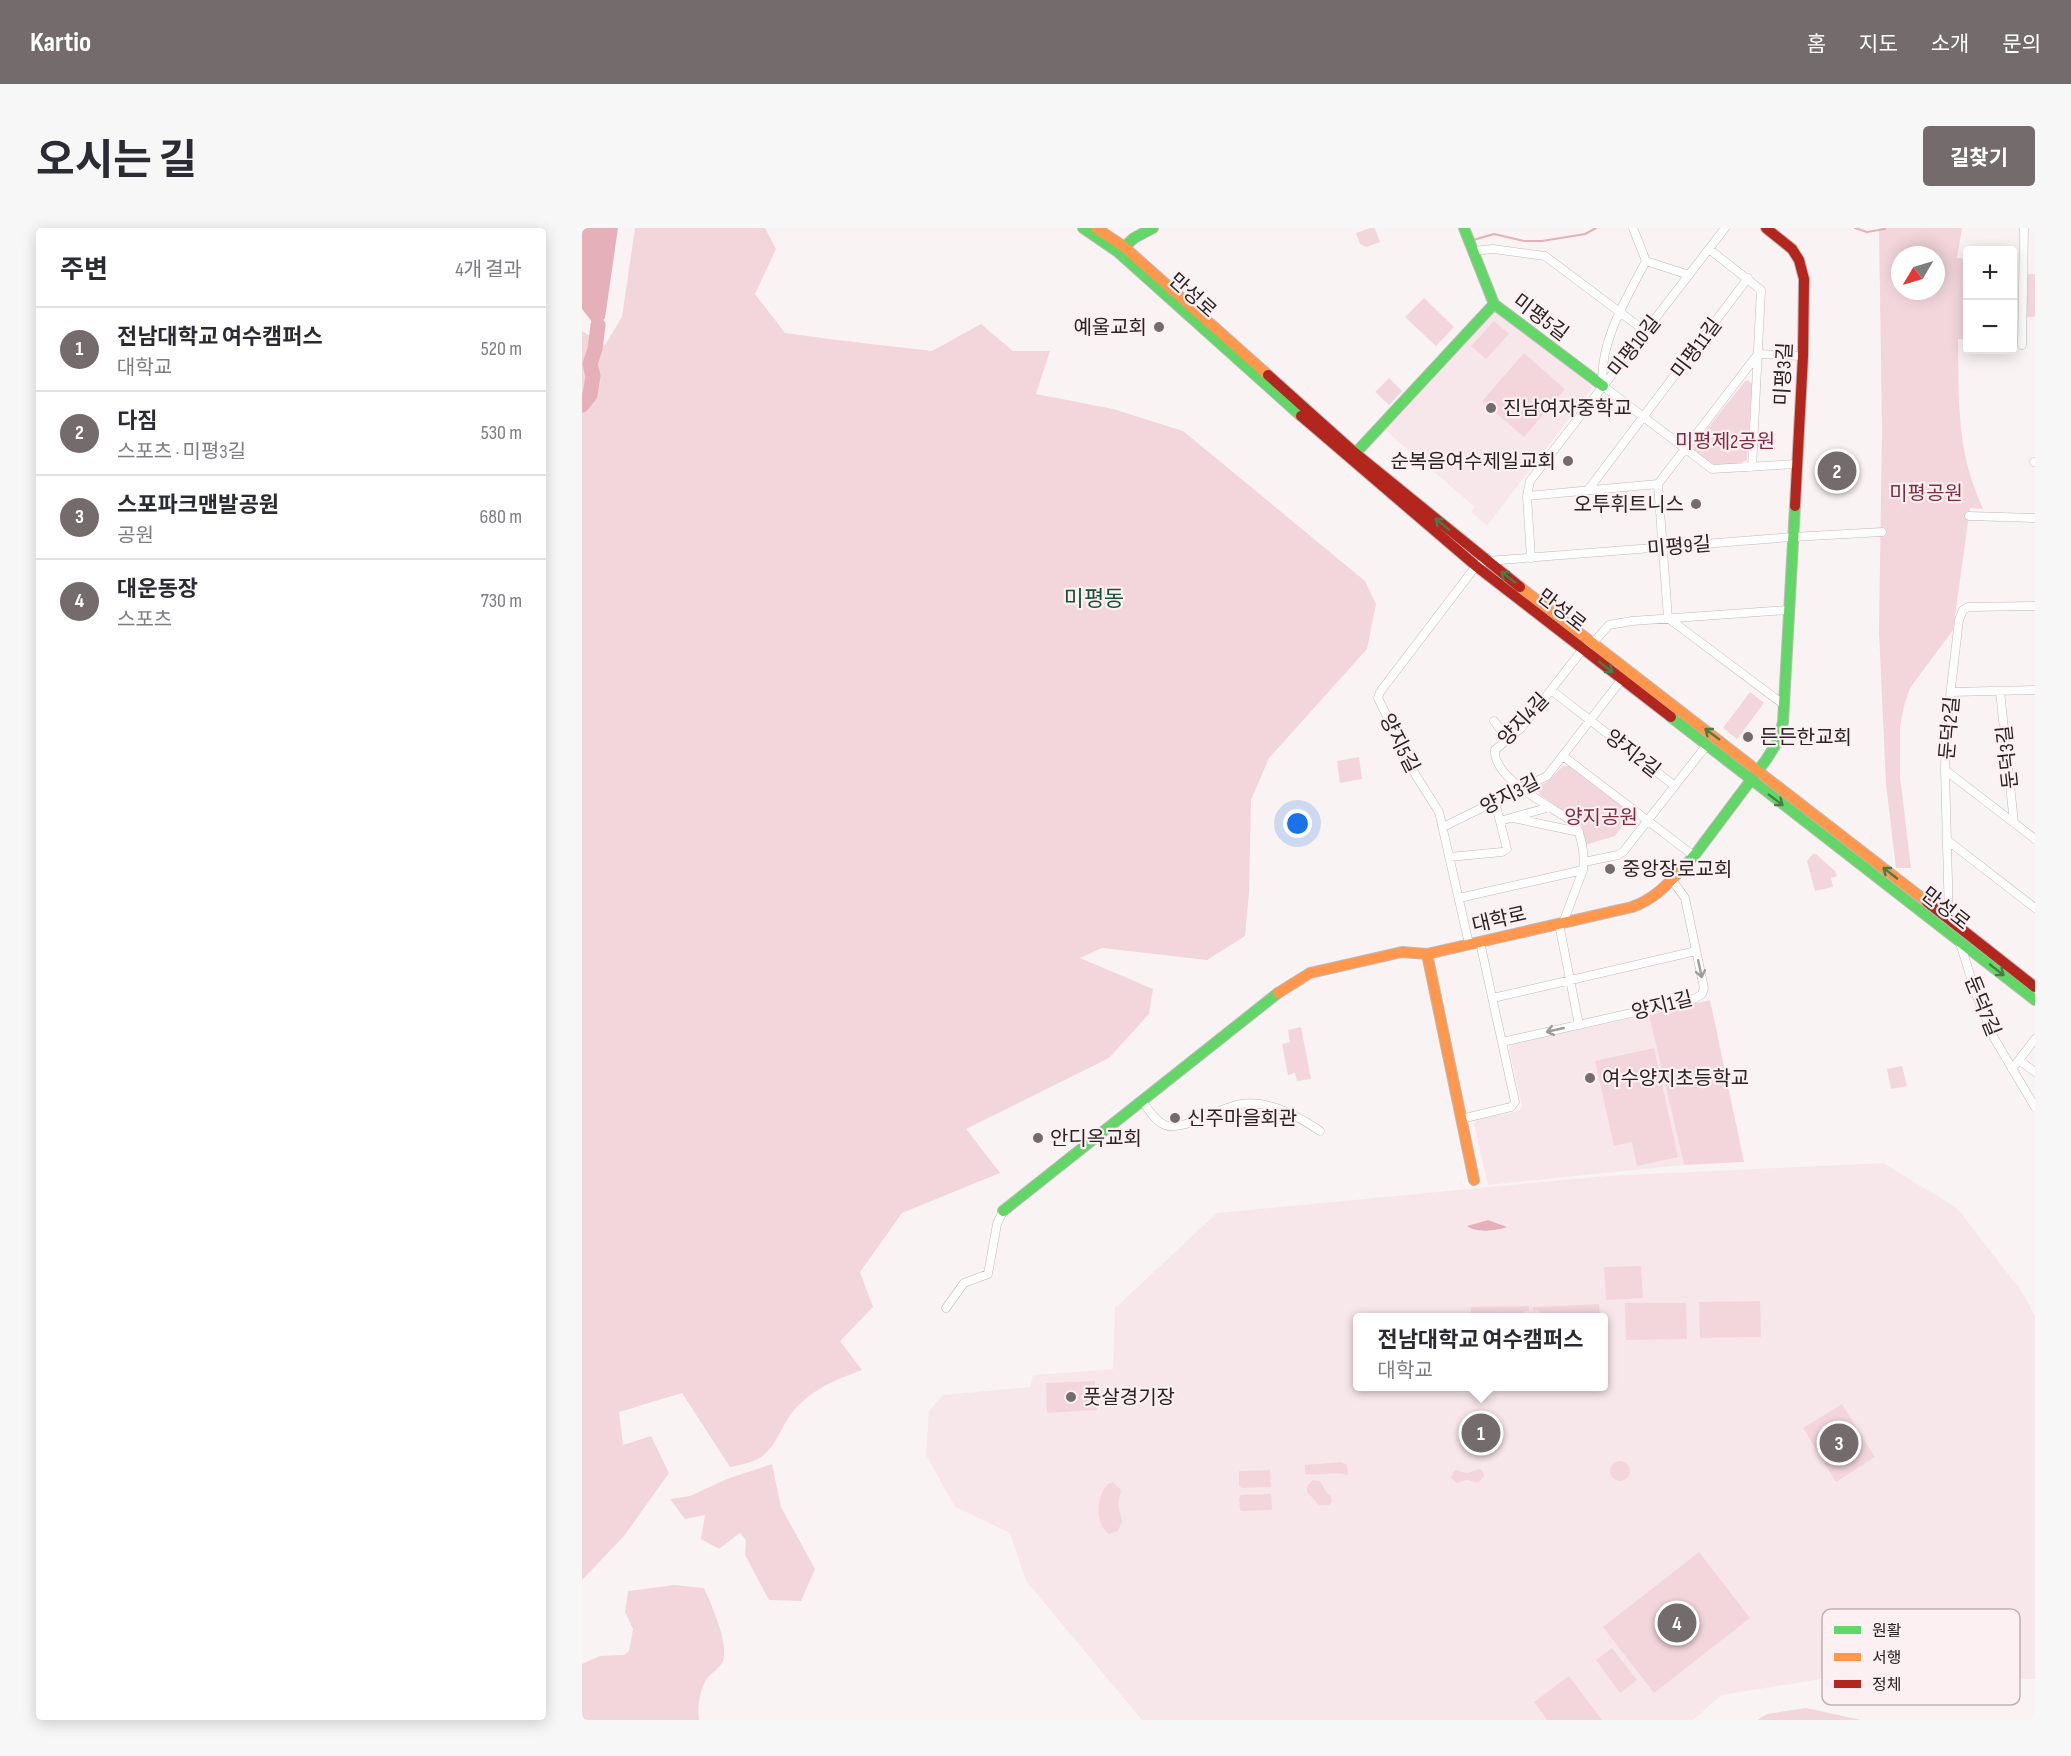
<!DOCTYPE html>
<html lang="ko">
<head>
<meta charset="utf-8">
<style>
	:root { --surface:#fff; --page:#f7f7f7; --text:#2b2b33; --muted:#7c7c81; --line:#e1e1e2; --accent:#736b6c }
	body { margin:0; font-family:"Sofia Sans Condensed","Noto Sans KR",sans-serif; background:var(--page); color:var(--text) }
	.controls { position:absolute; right:18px; top:18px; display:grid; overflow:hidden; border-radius:6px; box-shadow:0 3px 15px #0003 }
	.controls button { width:54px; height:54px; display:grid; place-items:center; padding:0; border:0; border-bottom:2px solid var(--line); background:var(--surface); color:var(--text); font:30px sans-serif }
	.compass { position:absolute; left:1309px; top:18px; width:54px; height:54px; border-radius:50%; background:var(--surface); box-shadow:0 3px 15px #0003; rotate:232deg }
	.you { position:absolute; left:716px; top:596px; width:21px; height:21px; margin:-15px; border:4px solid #fff; border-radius:50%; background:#1a73e8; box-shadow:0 0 0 9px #1a73e833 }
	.badge { display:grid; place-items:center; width:39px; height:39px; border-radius:50%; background:var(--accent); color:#fff; font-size:20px; font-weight:700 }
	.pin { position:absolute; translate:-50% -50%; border:3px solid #fff; box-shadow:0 2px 6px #0006 }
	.popup { position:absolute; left:771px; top:1085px; width:255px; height:78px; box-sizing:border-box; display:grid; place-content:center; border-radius:6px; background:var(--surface); filter:drop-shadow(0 2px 4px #0005); font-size:20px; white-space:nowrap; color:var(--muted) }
	.popup b { font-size:22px; color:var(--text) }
	.popup::after { content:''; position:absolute; left:50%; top:100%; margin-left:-12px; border:12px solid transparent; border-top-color:var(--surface) }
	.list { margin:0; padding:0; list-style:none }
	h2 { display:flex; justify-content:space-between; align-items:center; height:78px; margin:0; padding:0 24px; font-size:26px }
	h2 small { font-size:20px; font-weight:400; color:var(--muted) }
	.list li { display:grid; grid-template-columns:39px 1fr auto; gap:18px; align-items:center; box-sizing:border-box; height:84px; padding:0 24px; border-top:2px solid var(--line) }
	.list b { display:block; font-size:22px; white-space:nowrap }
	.list p { margin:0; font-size:20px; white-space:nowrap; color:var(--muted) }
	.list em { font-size:20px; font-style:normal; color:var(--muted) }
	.map { position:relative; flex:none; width:1453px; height:1492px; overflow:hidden; border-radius:6px }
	header { display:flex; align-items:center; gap:36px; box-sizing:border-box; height:84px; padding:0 30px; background:var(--accent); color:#fff }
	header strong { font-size:28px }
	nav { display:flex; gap:33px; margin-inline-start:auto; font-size:21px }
	.intro { display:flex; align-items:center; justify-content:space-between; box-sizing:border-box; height:144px; padding:0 36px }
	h1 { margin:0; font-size:42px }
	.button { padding:15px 27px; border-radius:6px; background:var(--accent); color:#fff; font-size:21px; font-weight:700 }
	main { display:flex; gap:36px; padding:0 36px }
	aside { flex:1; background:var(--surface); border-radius:6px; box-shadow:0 3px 15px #0003 }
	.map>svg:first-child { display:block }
	.built { fill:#f8e7ea; fill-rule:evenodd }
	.green { fill:#f3d6db; fill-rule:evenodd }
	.water { fill:#e6b0ba }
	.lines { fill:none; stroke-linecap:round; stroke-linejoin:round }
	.stream { stroke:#e6b0ba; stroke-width:2 }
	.river { stroke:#e6b0ba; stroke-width:15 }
	.street-casing { stroke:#c0b9ba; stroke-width:9 }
	.fast-casing { stroke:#c0b9ba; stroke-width:12 }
	.slow-casing { stroke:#c0b9ba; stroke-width:12 }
	.jam-casing { stroke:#c0b9ba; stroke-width:12 }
	.street { stroke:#fefdfd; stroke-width:8 }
	.fast { stroke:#63d668; stroke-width:10 }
	.slow { stroke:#ff974d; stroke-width:10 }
	.jam { stroke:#b3261e; stroke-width:10 }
	.oneway { stroke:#467c46 }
	.oneway2 { stroke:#9f9a9b }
	.poi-dot { fill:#736b6c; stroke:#fdf0f2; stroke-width:2 }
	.labels { text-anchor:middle; stroke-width:4.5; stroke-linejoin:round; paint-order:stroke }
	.street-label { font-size:20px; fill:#2a2223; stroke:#fdf0f2 }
	.poi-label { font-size:20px; fill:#2a2223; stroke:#fdf0f2; text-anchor:start }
	.park-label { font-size:20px; fill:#802a40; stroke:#fdf0f2 }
	.quarter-label { font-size:22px; fill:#135234; stroke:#fdf0f2 }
	.key { fill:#fdf0f2; stroke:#beb2b4; stroke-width:1.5 }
	.key-label { font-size:16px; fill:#2a2223 }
</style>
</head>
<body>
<header>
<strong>Kartio</strong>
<nav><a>홈</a><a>지도</a><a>소개</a><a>문의</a></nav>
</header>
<div class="intro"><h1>오시는 길</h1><a class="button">길찾기</a></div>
<main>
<aside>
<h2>주변<small>4개 결과</small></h2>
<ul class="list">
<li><span class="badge">1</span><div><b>전남대학교 여수캠퍼스</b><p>대학교</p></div><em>520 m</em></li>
<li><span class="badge">2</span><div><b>다짐</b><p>스포츠 · 미평3길</p></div><em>530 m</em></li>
<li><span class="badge">3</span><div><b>스포파크맨발공원</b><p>공원</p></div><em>680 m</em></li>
<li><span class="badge">4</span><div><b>대운동장</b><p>스포츠</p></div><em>730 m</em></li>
</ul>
</aside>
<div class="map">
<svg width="1453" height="1492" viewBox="0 0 1453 1492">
	<rect width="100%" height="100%" fill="#faf3f4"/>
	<path class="built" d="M914,82L1011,159L905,298L889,284L893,279L803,202Z
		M1067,787L1102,937L906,957L892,896L895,892L937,883L940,878L927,821L931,815Z
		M1301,935L1375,980L1440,1064L1453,1088V1451L1257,1448L1140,1467L1111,1492H560L444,1353L428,1305L373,1279L344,1227L347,1183L361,1167L448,1159L451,1147L531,1141L533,1080L635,985L1024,948ZM776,1090H1022V1158H776Z"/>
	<path class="green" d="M53,0H183L194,21L173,66L203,105L255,112L350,123L399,96L431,123H468L454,166L531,181L601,203L783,353L794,376L785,421L687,530L669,572L667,664L663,708L625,732L520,720L498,730L571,761L567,786L527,830L384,901L418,945L320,985L278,1044L291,1079L258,1113L280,1142C253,1152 234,1159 213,1181C200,1195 196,1217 179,1229C171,1235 157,1237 148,1239L100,1165L37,1184L41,1217L69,1208L87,1245L42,1308L0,1352V103L23,117L40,89Z
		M788,0H793L798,14L784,19L778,16L774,5Z
		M1297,0H1380L1375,30L1385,31L1386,111H1376C1377,175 1374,221 1401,281L1388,280L1371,402L1328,460L1322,478L1318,499V549L1329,640H1314L1304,556L1297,404L1300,202ZM1318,27H1354V63H1318Z
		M1445,46H1453V89H1444Z
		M842,70L872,99L854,118L823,89Z
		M912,93L927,106L904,131L889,118Z
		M942,125L983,161L942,209L900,173Z
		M807,150L820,163L807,177L793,164Z
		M1166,152L1170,156L1165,232C1149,243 1118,238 1111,219L1163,153Z
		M1168,464L1182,475L1155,511L1141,500Z
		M777,529L780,551L758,555L755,533Z
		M981,538H987L1050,586L1033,608L1003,617L999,597L995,592L958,567L954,559L965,554Z
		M1231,626H1234L1253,643L1255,648L1249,650L1251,659L1233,663L1225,633Z
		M1128,772L1162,934L1102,937L1067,787Z
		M719,799L729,851L715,853L713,845L706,847L700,816L708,814L706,802Z
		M1072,820L1096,929L1055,938L1050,914L1032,918L1013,833Z
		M1320,838L1325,858L1309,861L1305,841Z
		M1059,1038L1061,1070L1024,1072L1022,1039Z
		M1178,1073L1179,1109L1118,1110L1117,1074Z
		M1043,1075H1104L1105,1111L1044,1112Z
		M1017,1076L1018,1089H963L956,1082L951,1083V1079Z
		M947,1078V1083H943L936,1089H889V1079Z
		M513,1153L515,1182L465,1185L464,1155Z
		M1260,1176L1293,1229L1254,1254L1221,1200Z
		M1028 1243a10 10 0 1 1 20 0a10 10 0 1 1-20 0Z
		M759,1234L765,1237L766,1247C751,1243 738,1248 723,1246V1237Z
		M190,1236L199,1279L233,1341L219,1373L187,1372L163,1327L164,1312L158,1305L137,1321L119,1311L123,1287L103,1291L88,1271L108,1268L145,1251Z
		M898,1241L901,1244L902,1248L896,1255L885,1252L874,1255L869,1249L873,1242L885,1245Z
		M688,1242L689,1259L660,1260L657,1258V1243Z
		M731,1252L738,1253L745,1265L749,1268L750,1274L747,1277H737L725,1264V1258Z
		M531,1254L539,1262L536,1276L540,1293L536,1303L527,1306C512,1296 514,1268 526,1256Z
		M689,1266L690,1282L661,1283L658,1282L657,1270L659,1267Z
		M1117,1324L1168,1390L1072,1465L1021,1399Z
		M92,1357L122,1360C129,1376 149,1419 140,1435C137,1440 131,1444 127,1448C118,1458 115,1479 117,1492H0V1436L18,1428L42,1427L47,1423L51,1401L43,1384L46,1363Z
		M1030,1420L1055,1452L1038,1465L1014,1432Z
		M987,1448L1020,1492H965L952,1474Z
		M1224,1480L1279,1492H1175L1185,1486Z"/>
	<path class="water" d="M0,0H36L23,90L16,97L11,95L0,81Z
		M906,992L925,999C914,1003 894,1005 885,998Z"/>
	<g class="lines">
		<path class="stream" d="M1273,0L1285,4L1303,1
			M891,12L912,6L942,13H960L1003,6L1014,0"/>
		<path class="river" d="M0,177L8,167L11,148L8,136L13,121L16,97"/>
		<defs>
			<path id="street" d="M1051,0L1064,33C1045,69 1016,116 1021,158L1130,241L1214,236
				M1127,21L1179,62L1170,239
				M891,23L911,21L963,28L1063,103
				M1064,33L1107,47
				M1440,117L1442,0
				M1176,126L1221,128
				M1452,234H1453
				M1006,262L1166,50
				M945,268L1076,256
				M1387,288L1453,290
				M949,330L945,268L948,253L1143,0
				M1086,390L1076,256L1176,126
				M1086,390L1201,476
				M969,462L1093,558
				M1418,463L1432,595
				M1370,464L1453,462
				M912,493L926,511
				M981,528L1112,628
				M1363,542L1453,611
				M931,590L997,604
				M918,593L968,579
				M861,599L965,548L1040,451
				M1365,612L1453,680
				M867,629L920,624L925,621L913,574
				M1002,634L1036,627L1041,624L1124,518
				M877,670L1001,642
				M1367,691L1363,542L1364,502L1377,392L1381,382L1386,379L1453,378
				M981,695L1001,642C1003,627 1000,606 991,594C970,579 910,550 913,522L939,500L1001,421L1010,416L1027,397L1050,393L1206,382
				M977,696L997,797
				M1378,715L1394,766L1412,810L1453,879
				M887,716L857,584L833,546L796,470L798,464L894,338L905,333L1210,309L1300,304
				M911,770L1114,723
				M920,814L1112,771L1120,766L1122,760L1103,670L1090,652
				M1437,832L1453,844
				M1430,841L1453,811
				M560,873C566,881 573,893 583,897C601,904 639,879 659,876C686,872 716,888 738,903
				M879,891L929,879L933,874L898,714
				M364,1080L382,1055L406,1046L415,996L421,983"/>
			<path id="fast" d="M501,0L536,24L719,188
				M882,0L912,76L1021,158
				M537,24L552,10L571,0
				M769,230L912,76
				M1089,489L1453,772
				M1096,645L1112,628L1184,532L1196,513L1201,494L1213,278
				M421,983L696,765"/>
			<path id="slow" d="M514,0L541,18L686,147
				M938,359L1345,674
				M845,726L892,952
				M696,765L728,745L820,724L845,726L1050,679C1070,672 1082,660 1096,645"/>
			<path id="jam" d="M1184,0L1210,21L1217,32L1222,51L1221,128L1213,278
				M686,147L773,225L938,359
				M719,188L894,338L1089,489
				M1345,674L1453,759"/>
		</defs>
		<use href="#street" class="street-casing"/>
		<use href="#fast" class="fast-casing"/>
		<use href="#slow" class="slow-casing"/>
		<use href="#jam" class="jam-casing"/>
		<use href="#street" class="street"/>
		<use href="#fast" class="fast"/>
		<use href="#slow" class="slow"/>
		<use href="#jam" class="jam"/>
	</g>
	<defs><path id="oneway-shaft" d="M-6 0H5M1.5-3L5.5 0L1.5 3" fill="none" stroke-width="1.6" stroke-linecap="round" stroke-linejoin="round" transform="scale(1.5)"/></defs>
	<g class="oneway">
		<use href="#oneway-shaft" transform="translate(860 296) rotate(-141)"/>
		<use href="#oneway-shaft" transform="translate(926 349) rotate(-142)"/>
		<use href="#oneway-shaft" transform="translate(1024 439) rotate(38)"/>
		<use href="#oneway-shaft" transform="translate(1130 506) rotate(-143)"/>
		<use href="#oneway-shaft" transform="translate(1194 572) rotate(37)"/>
		<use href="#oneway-shaft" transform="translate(1308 645) rotate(-142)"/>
		<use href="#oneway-shaft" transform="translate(1415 742) rotate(38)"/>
	</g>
	<g class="oneway2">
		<use href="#oneway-shaft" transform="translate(1118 741) rotate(78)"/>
		<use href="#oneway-shaft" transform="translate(973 802) rotate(167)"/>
	</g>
	<g class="poi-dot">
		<circle cx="577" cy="99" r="6"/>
		<circle cx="909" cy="180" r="6"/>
		<circle cx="986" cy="233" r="6"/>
		<circle cx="1114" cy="276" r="6"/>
		<circle cx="1166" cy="509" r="6"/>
		<circle cx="1028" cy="641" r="6"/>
		<circle cx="1008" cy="850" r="6"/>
		<circle cx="593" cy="890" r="6"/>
		<circle cx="456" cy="910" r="6"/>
		<circle cx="489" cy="1169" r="6"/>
	</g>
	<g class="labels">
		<g class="street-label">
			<text transform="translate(611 67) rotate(42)" y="7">만성로</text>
			<text transform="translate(959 89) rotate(37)" y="7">미평5길</text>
			<text transform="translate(1052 118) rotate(-52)" y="7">미평10길</text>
			<text transform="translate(1114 120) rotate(-53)" y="7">미평11길</text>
			<text transform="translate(1201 146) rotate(-87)" y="7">미평3길</text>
			<text transform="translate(1097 318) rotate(-5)" y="7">미평9길</text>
			<text transform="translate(980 382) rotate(38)" y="7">만성로</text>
			<text transform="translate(941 491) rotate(-47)" y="7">양지4길</text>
			<text transform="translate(1367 500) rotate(-85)" y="7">둔덕2길</text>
			<text transform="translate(818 515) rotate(63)" y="7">양지5길</text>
			<text transform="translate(1051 525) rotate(38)" y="7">양지2길</text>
			<text transform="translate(1425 529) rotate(-96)" y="7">둔덕3길</text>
			<text transform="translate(928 566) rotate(-27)" y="7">양지3길</text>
			<text transform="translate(1364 680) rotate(38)" y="7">만성로</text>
			<text transform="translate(917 691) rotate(-13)" y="7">대학로</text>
			<text transform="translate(1080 777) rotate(-14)" y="7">양지1길</text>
			<text transform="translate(1401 778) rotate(68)" y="7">둔덕7길</text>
		</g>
		<g class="poi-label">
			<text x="565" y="106" text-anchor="end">예울교회</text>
			<text x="921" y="187">진남여자중학교</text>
			<text x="974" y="240" text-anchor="end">순복음여수제일교회</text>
			<text x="1102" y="283" text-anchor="end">오투휘트니스</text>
			<text x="1178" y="516">든든한교회</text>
			<text x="1040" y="648">중앙장로교회</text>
			<text x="1020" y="857">여수양지초등학교</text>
			<text x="605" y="897">신주마을회관</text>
			<text x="468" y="917">안디옥교회</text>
			<text x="501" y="1176">풋살경기장</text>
		</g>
		<g class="park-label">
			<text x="1143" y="220">미평제2공원</text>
			<text x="1344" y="272">미평공원</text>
			<text x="1019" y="596">양지공원</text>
		</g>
		<g class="quarter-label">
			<text x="512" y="378">미평동</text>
		</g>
	</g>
	<rect x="1240" y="1381" width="198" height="96" rx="9" class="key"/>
	<rect x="1252" y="1398" width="27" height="8" fill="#63d668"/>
	<rect x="1252" y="1425" width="27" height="8" fill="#ff974d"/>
	<rect x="1252" y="1452" width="27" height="8" fill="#b3261e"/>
	<g class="key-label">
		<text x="1290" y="1408">원활</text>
		<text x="1290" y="1435">서행</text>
		<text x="1290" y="1462">정체</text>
	</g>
</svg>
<div class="controls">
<button>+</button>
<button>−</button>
</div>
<svg class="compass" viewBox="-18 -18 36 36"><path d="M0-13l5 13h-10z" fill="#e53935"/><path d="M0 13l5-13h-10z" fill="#7c7c81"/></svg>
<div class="you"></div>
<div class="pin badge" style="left:899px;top:1205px">1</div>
<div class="popup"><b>전남대학교 여수캠퍼스</b>대학교</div>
<div class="pin badge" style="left:1255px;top:243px">2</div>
<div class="pin badge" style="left:1257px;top:1215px">3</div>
<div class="pin badge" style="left:1095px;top:1395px">4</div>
</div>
</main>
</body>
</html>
